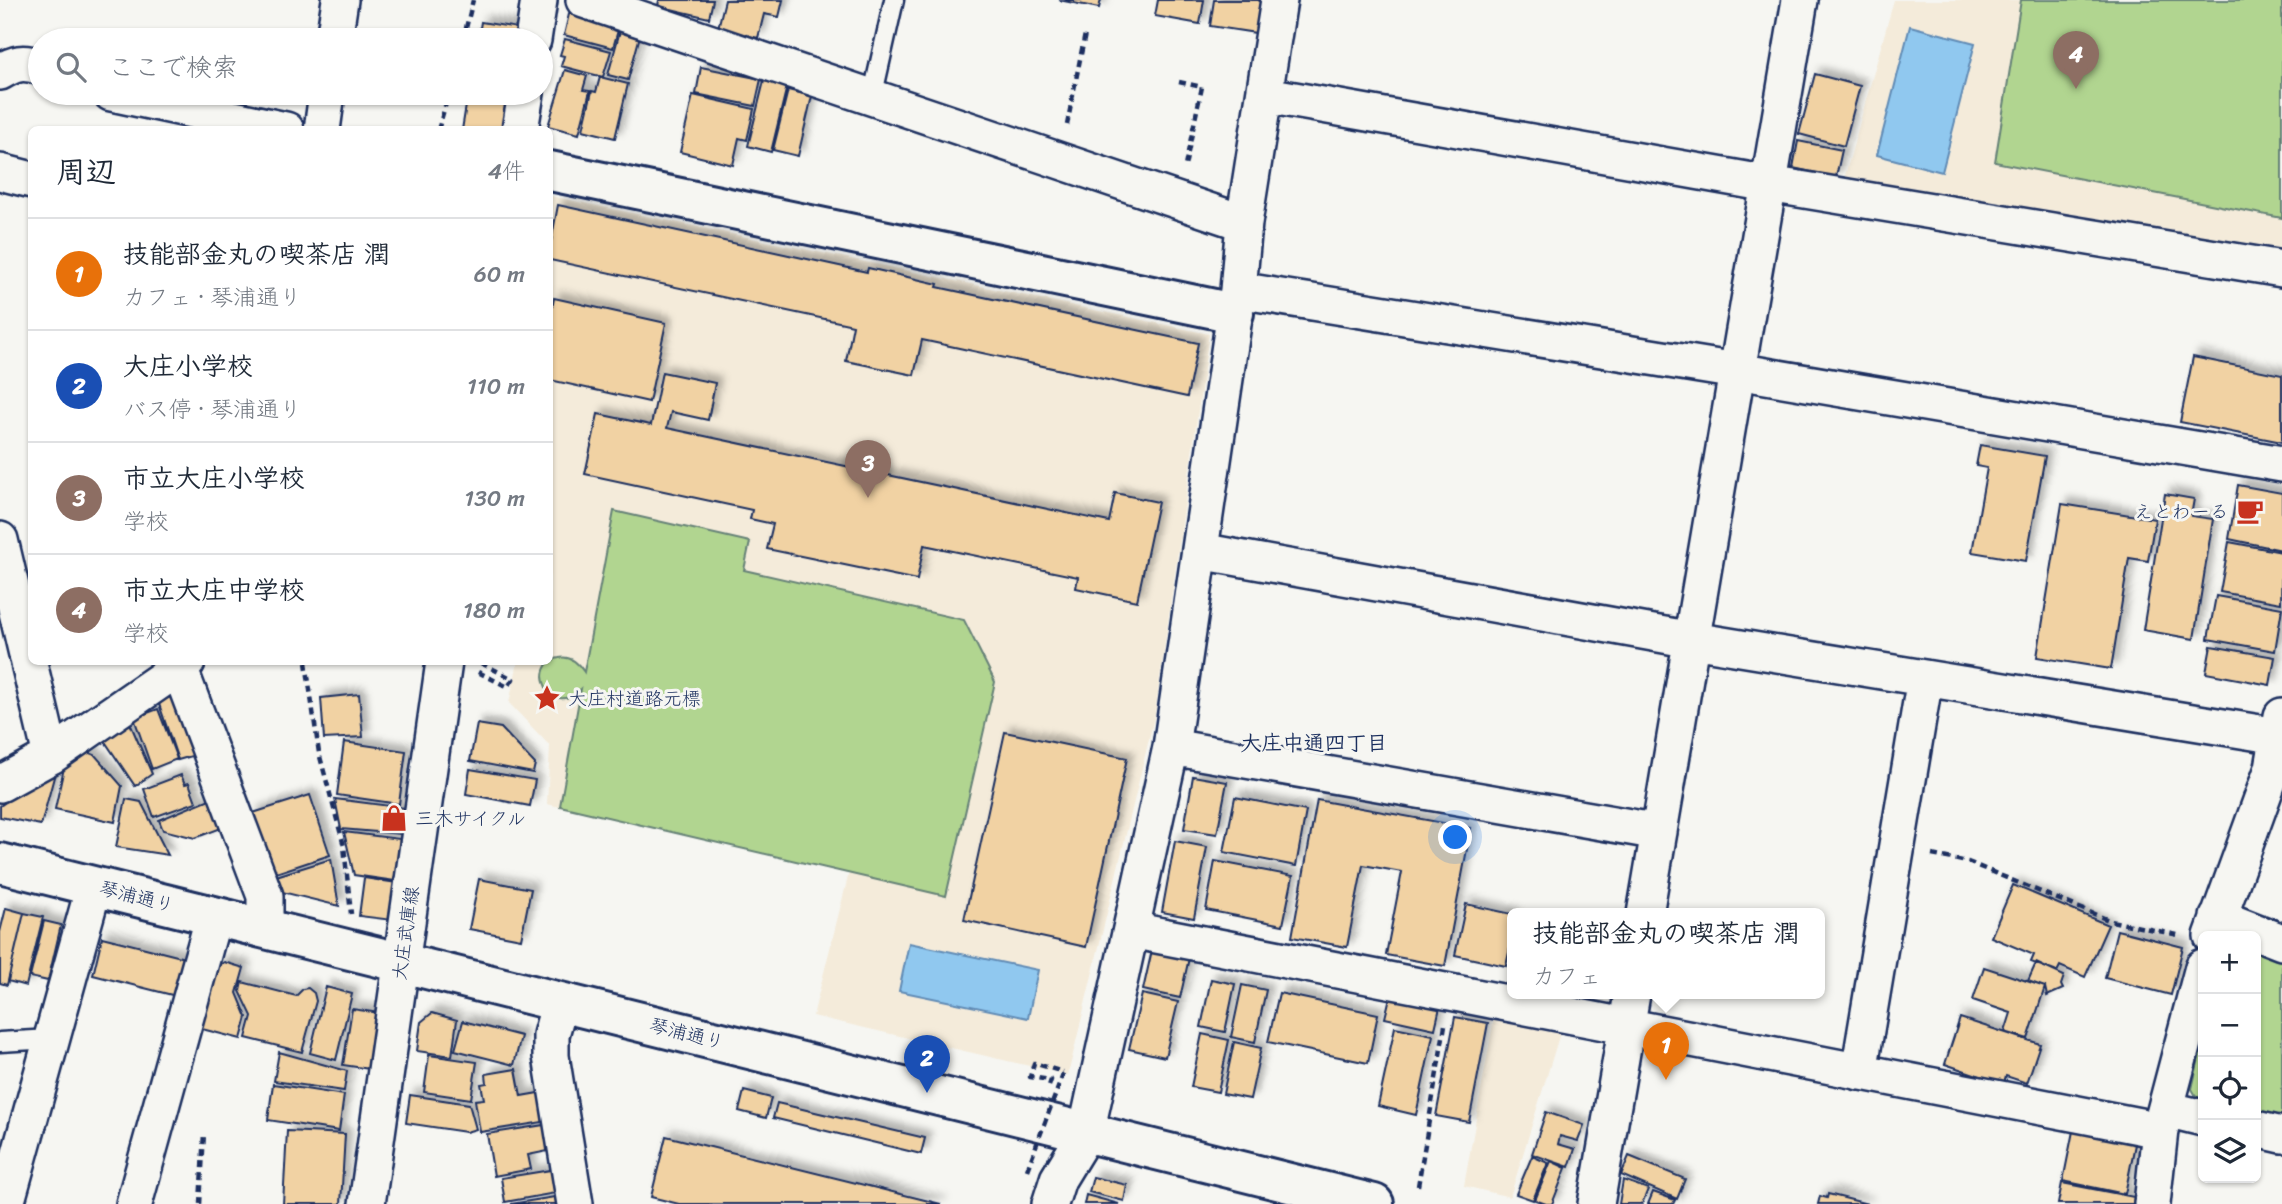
<!DOCTYPE html>
<html lang="ja">
<head>
<meta charset="utf-8">
<style>
	:root { --surface:#fff; --page:#f2f2f3; --text:#1f2937; --muted:#747a83; --line:#e0e1e3; --accent:#ea580c }
	body { margin:0; font-family:Sriracha,"Klee One",sans-serif; background:var(--page); color:var(--text) }
	.controls { position:absolute; right:21px; bottom:21px; display:grid; overflow:hidden; border-radius:10px; box-shadow:0 2px 5px #0004 }
	.controls button { width:63px; height:63px; display:grid; place-items:center; padding:0; border:0; border-bottom:2px solid var(--line); background:var(--surface); color:var(--text); font:35px sans-serif }
	.you { position:absolute; left:1456px; top:838px; width:24px; height:24px; margin:-18px; border:5px solid #fff; border-radius:50%; background:#1a73e8; box-shadow:0 0 0 10px #1a73e833 }
	.badge { display:grid; place-items:center; width:46px; height:46px; border-radius:50%; background:var(--accent); color:#fff; font-size:23px; font-weight:700 }
	.pin { position:absolute; translate:-50% -58px; filter:drop-shadow(0 2px 4px #0008) }
	.pin::after { content:''; position:absolute; top:37px; width:24px; height:21px; background:inherit; clip-path:polygon(0 0,100% 0,50% 100%) }
	.popup { position:absolute; left:1507px; top:908px; width:318px; height:91px; box-sizing:border-box; display:grid; place-content:center; border-radius:10px; background:var(--surface); filter:drop-shadow(0 2px 5px #0005); font-size:23px; white-space:nowrap; color:var(--muted) }
	.popup b { font-size:26px; color:var(--text) }
	.popup::after { content:''; position:absolute; left:50%; top:100%; margin-left:-14px; border:14px solid transparent; border-top-color:var(--surface) }
	.list { margin:0; padding:0; list-style:none }
	h2 { display:flex; justify-content:space-between; align-items:center; height:91px; margin:0; padding:0 28px; font-size:30px }
	h2 small { font-size:23px; font-weight:400; color:var(--muted) }
	.list li { display:grid; grid-template-columns:46px 1fr auto; gap:21px; align-items:center; box-sizing:border-box; height:112px; padding:0 28px; border-top:2px solid var(--line) }
	.list b { display:block; font-size:26px; white-space:nowrap }
	.list p { margin:0; font-size:23px; white-space:nowrap; color:var(--muted) }
	.list em { font-size:23px; font-style:normal; color:var(--muted) }
	.icon { flex:none; width:38px; height:38px; fill:none; stroke:currentColor; stroke-width:2; stroke-linecap:round; stroke-linejoin:round }
	.map { position:relative; flex:none; width:2282px; height:1204px; overflow:hidden }
	.search { position:absolute; background:var(--surface); box-shadow:0 2px 5px #0004; left:28px; top:28px; width:525px; height:77px; display:flex; align-items:center; gap:18px; box-sizing:border-box; padding:0 24px; border-radius:38px; color:var(--muted); font-size:26px }
	.panel { position:absolute; background:var(--surface); box-shadow:0 2px 5px #0004; left:28px; top:126px; width:525px; height:539px; border-radius:10px }
	.map>svg:first-child { display:block }
	.built { fill:#f4ebda }
	.green { fill:#b1d590; stroke:#668277; stroke-width:2 }
	.water { fill:#90c8ef; stroke:#618bb5; stroke-width:2 }
	.building { fill:#f1d2a3; stroke:#1b2f5e; stroke-width:2; filter:url(#shadow) }
	.lines { fill:none; stroke-linecap:round; stroke-linejoin:round }
	.service-casing { stroke:#1b2f5e; stroke-width:23 }
	.minor-casing { stroke:#1b2f5e; stroke-width:40 }
	.tertiary-casing { stroke:#1b2f5e; stroke-width:44 }
	.path { stroke:#1b2f5e; stroke-width:4.5; stroke-dasharray:7 5; stroke-linecap:butt }
	.service { stroke:#f6f6f2; stroke-width:18 }
	.minor { stroke:#f6f6f2; stroke-width:35 }
	.tertiary { stroke:#f6f6f2; stroke-width:38 }
	.path-bridge { stroke:#1b2f5e; stroke-width:4.5; stroke-dasharray:7 5; stroke-linecap:butt }
	.labels { text-anchor:middle; stroke-width:6; stroke-linejoin:round; paint-order:stroke }
	.poi-label { font-size:19px; fill:#1b2f5e; stroke:#f6f6f2; text-anchor:start }
	.street-label { font-size:19px; fill:#1b2f5e; stroke:#f6f6f2 }
	.neighbourhood-label { font-size:21px; font-weight:bold; fill:#1b2f5e; stroke:#f6f6f2 }
</style>
</head>
<body>
<div class="map">
<svg width="2282" height="1204" viewBox="0 0 2282 1204">
	<defs>
		<filter id="shadow"><feDropShadow dx="6" dy="-6" stdDeviation="3.5" flood-color="#0004"/></filter>
	</defs>
	<rect width="100%" height="100%" fill="#f6f6f2"/>
	<filter id="ink" filterUnits="userSpaceOnUse"><feTurbulence type="fractalNoise" baseFrequency=".0143" numOctaves="2"/><feDisplacementMap in="SourceGraphic" scale="14" xChannelSelector="R" yChannelSelector="G"/><feConvolveMatrix kernelMatrix="1 2 1 2 8 2 1 2 1" color-interpolation-filters="sRGB"/></filter>
	<g filter="url(#ink)">
		<path class="built" d="M1894,0H2282V252L1844,179Z
			M550,196L1209,334L1155,714L1068,1075L813,1016L849,873L547,804L550,746L509,703L518,662H550Z
			M1494,1018L1560,1033L1510,1197L1464,1186Z"/>
		<path class="green" d="M2021,0H2282V218L1995,162Z
			M614,511L750,542L744,570L964,620L995,682L946,896L560,806L581,689C550,720 526,664 559,658C571,655 579,664 584,672Z
			M2256,939L2282,949V1124L2256,1118Z
			M2203,1041V1108L2192,1089Z"/>
		<path class="water" d="M1910,26L1975,43L1942,172L1877,155Z
			M909,943L1038,970L1028,1018L899,991Z"/>
		<path class="building" d="M659,0H713L709,18L658,6Z
			M725,0H783L779,17L764,14L758,38L718,28Z
			M1059,0H1101L1099,8Z
			M1158,0H1204L1200,24L1155,16Z
			M1214,0H1261L1256,33L1210,26Z
			M570,10L620,23L613,48L564,35Z
			M481,22L518,28L516,40H478Z
			M621,27L641,32L628,80L608,75Z
			M565,39L611,51L603,77L561,66L564,56L560,55Z
			M701,67L761,79L755,106L696,94Z
			M565,70L587,76L583,90L590,91L579,134L548,126Z
			M1815,74L1860,86L1844,146L1799,134Z
			M600,77L628,84L615,138L583,130L592,91L596,92Z
			M764,81L787,86L771,152L748,146Z
			M788,90L812,96L798,156L773,150Z
			M468,93H508L502,130H462Z
			M693,95L754,109L747,140L739,138L733,165L680,152Z
			M1798,141L1842,150L1836,177L1793,168Z
			M558,205L867,272L868,268L938,284L937,287L1198,343L1187,397L922,340L914,375L846,361L853,325L550,260V247Z
			M554,298L666,323L649,402L550,380V319Z
			M2193,357L2282,375V442L2180,422Z
			M662,372L715,383L708,420L671,412L667,428L1109,522L1115,493L1158,502L1137,601L1076,588L1078,577L924,545L917,580L767,549L773,524L750,519L752,510L585,474L598,414L651,425Z
			M1980,445L2045,456L2026,561L1972,552L1987,468L1976,466Z
			M2238,485L2282,493V550L2229,539Z
			M2165,494L2194,499L2191,516L2213,519L2194,639L2143,630Z
			M2062,504L2155,519L2148,561L2129,558L2111,669L2037,657Z
			M2229,542L2282,552L2281,603L2220,592Z
			M2216,596L2282,608L2275,651L2208,639Z
			M2211,646L2275,657L2270,685L2206,673Z
			M182,693L202,753L178,760L158,701Z
			M359,694L363,737L324,739L321,698Z
			M158,709L177,759L152,769L134,718Z
			M130,723L152,774L135,786L104,740Z
			M477,724L501,728L535,764L533,773L470,761Z
			M1005,732L1127,758L1086,947L964,920Z
			M344,742L406,751L399,804L337,795Z
			M84,751L95,755L122,786L115,822L55,809L65,763Z
			M470,769L535,780L530,806L466,794Z
			M45,774L54,777L41,825L0,817V806Z
			M181,775L185,784L189,783L196,802L154,817L144,789Z
			M1193,776L1227,782L1217,834L1184,829Z
			M310,795L330,855L273,874L253,813Z
			M1235,797L1306,811L1296,866L1224,852Z
			M212,798L224,827L195,838L163,830L159,820Z
			M126,799L141,802L168,855L116,847Z
			M335,799L406,808L401,834L341,829Z
			M1317,800L1471,828L1445,966L1386,955L1402,872L1363,865L1347,947L1292,937Z
			M344,832L400,839L395,881L354,875Z
			M1175,841L1207,847L1194,918L1162,912Z
			M331,859L339,906L278,891L273,877Z
			M1215,861L1293,876L1283,925L1206,910Z
			M364,878L397,883L392,920L359,916Z
			M479,879L531,889L521,939L469,929Z
			M2013,885L2108,925L2085,977L2060,966L2057,972L2031,962L2034,955L1991,937Z
			M1466,904L1512,914V939L1506,966L1455,955Z
			M6,908L24,913L7,985L0,983V932Z
			M24,913L43,917L26,986L8,981Z
			M44,921L61,925L48,981L30,977Z
			M2117,930L2183,947L2171,995L2105,978Z
			M102,937L185,958L176,996L93,975Z
			M1152,950L1189,958L1180,998L1143,990Z
			M224,962L244,968L237,993L247,1017L241,1039L198,1028L213,970Z
			M2036,963L2064,976L2061,985L2063,989L2047,996L2045,987L2028,981Z
			M1984,967L2045,987L2028,1039L2005,1032L2011,1013L1973,1000Z
			M1211,979L1235,984L1225,1032L1201,1027Z
			M242,982L296,996L303,989L308,988L314,993L316,1001L302,1052L246,1038L252,1016L240,991Z
			M1242,985L1266,990L1255,1042L1231,1037Z
			M326,987L352,994L336,1060L310,1053Z
			M1279,993L1378,1014L1368,1063L1268,1042Z
			M1142,994L1178,1002L1165,1057L1129,1049Z
			M1390,997L1440,1007L1435,1029L1385,1018Z
			M352,1009L380,1013L370,1069L343,1065Z
			M432,1013L457,1020L452,1056L417,1051L421,1022Z
			M1455,1017L1488,1023L1469,1122L1436,1116Z
			M1960,1018L2040,1044L2027,1083L2006,1076L2004,1084L1945,1064Z
			M463,1021L521,1036L514,1065L455,1050Z
			M1395,1027L1433,1035L1416,1115L1378,1106Z
			M1202,1034L1229,1040L1218,1092L1191,1087Z
			M1234,1042L1261,1048L1250,1099L1223,1094Z
			M279,1052L347,1071L344,1091L274,1081Z
			M429,1055L477,1062L471,1099L424,1092Z
			M516,1069L521,1096L544,1092L549,1121L480,1132L475,1100L484,1099L481,1084L487,1083L486,1074Z
			M273,1084L344,1095L339,1131L268,1120Z
			M744,1091L771,1098L766,1118L739,1111Z
			M410,1095L469,1104L476,1129L466,1132L406,1123Z
			M777,1103L925,1138L921,1154L773,1118Z
			M1546,1112L1584,1125L1578,1141L1560,1136L1558,1144L1575,1149L1569,1167L1532,1154Z
			M544,1125L548,1151L528,1155L531,1169L494,1176L487,1134Z
			M287,1131L345,1134L341,1204H283Z
			M2073,1131L2135,1144L2125,1194L2063,1181Z
			M666,1136L941,1204H679L651,1197Z
			M1532,1156L1548,1163L1533,1200L1516,1194Z
			M1629,1156L1685,1179L1677,1199L1621,1175Z
			M1551,1161L1566,1168L1552,1204H1546L1535,1200Z
			M557,1169L561,1192L505,1202L501,1178Z
			M1093,1177L1127,1185L1124,1201L1089,1192Z
			M1623,1180L1648,1189L1642,1204H1619Z
			M2062,1183L2134,1197L2133,1204H2058Z
			M1653,1192L1675,1200L1673,1204H1648Z
			M1828,1194L1868,1204H1818L1820,1196L1827,1198Z
			M1086,1195L1119,1204H1084Z
			M561,1196L563,1204H511Z"/>
		<g class="lines">
			<defs>
				<path id="service" d="M872,98L894,0
					M0,1042L51,1039"/>
				<path id="minor" d="M584,0L1244,223
					M334,40L340,0
					M533,40L539,0
					M0,72C15,63 23,61 40,67
					M111,93L286,130
					M1266,95L1769,184L2282,269
					M322,130L327,93
					M520,130L526,93
					M0,172L32,180
					M1238,290L1737,371L2282,464
					M0,540L51,756
					M1200,551L1692,640L2278,736
					M177,662L265,896V929
					M1171,747L1659,832
					M0,784L51,756L187,662
					M1645,914L1800,0
					M2218,917L2282,942
					M1131,930L2160,1130
					M2212,936L2273,768L2282,716
					M560,1002L551,1035V1056L575,1204
					M1859,1072L1925,678
					M2166,1109L2203,1118
					M2256,1129L2282,1135
					M6,1204L94,886
					M134,1204L214,915
					M367,1204L444,662
					M1050,1204L1058,1179L1086,1133L1171,747L1238,290L1244,223L1279,0
					M1596,1204L1632,994
					M2152,1204L2160,1130L2203,967"/>
				<path id="tertiary" d="M550,171L1234,313
					M0,863L1374,1204"/>
			</defs>
			<use href="#service" class="service-casing"/>
			<use href="#minor" class="minor-casing"/>
			<use href="#tertiary" class="tertiary-casing"/>
			<path class="path" d="M463,40L473,0
				M1179,82L1202,87L1185,166
				M1067,125L1085,34
				M438,130L449,93
				M306,662L319,753L344,846L351,914
				M478,672L508,687L513,679L479,662
				M1932,855L1968,862L2111,921L2178,935
				M1049,1086L1051,1080L1030,1077L1034,1063L1063,1072
				M1418,1186L1445,1025
				M200,1204L204,1133"/>
			<use href="#service" class="service"/>
			<use href="#minor" class="minor"/>
			<use href="#tertiary" class="tertiary"/>
			<path class="path-bridge" d="M1027,1170L1064,1072"/>
		</g>
	</g>
	<defs>
		<symbol id="cafe-bare" viewBox="-9 -9 18 18"><path d="M-5.5-4.5H6V0H3Q3 3.5 0 3.5H-2.5Q-5.5 3.5-5.5 0ZM3-3.2v2h1.7v-2ZM-6 4.5H4V6H-6Z" fill="#c8321e" stroke="#f6f6f2" stroke-width="2.5" paint-order="stroke"/></symbol>
		<symbol id="sight-bare" viewBox="-9 -9 18 18"><path d="M0-6L1.8-2.2L6-1.7L2.9 1.2L3.7 5.4L0 3.3L-3.7 5.4L-2.9 1.2L-6-1.7L-1.8-2.2Z" fill="#c8321e" stroke="#f6f6f2" stroke-width="2.5" paint-order="stroke"/></symbol>
		<symbol id="shop-bare" viewBox="-9 -9 18 18"><path d="M-5-2.5h2.3a2.7 3.5 0 0 1 5.4 0H5L5.5 6h-11ZM-1.5-2.5h3a1.5 2.3 0 0 0-3 0Z" fill="#c8321e" stroke="#f6f6f2" stroke-width="2.5" paint-order="stroke"/></symbol>
	</defs>
	<g fill-rule="evenodd">
		<use href="#cafe-bare" x="2231" y="492" width="38" height="38"/>
		<use href="#sight-bare" x="528" y="679" width="38" height="38"/>
		<use href="#shop-bare" x="375" y="799" width="38" height="38"/>
	</g>
	<g class="labels">
		<g class="poi-label">
			<text x="2229" y="518" text-anchor="end">えとわーる</text>
			<text x="568" y="705">大庄村道路元標</text>
			<text x="415" y="825">三木サイクル</text>
		</g>
		<g class="street-label">
			<text transform="translate(137 896) rotate(14)" y="7">琴浦通り</text>
			<text transform="translate(405 933) rotate(-82)" y="7">大庄武庫線</text>
			<text transform="translate(687 1033) rotate(14)" y="7">琴浦通り</text>
		</g>
		<g class="neighbourhood-label">
			<text x="1314" y="750">大庄中通四丁目</text>
		</g>
	</g>
</svg>
<div class="controls">
<button>+</button>
<button>−</button>
<button><svg class="icon" aria-label="locate" viewBox="0 0 24 24"><circle cx="12" cy="12" r="6"/><path d="M12 2v4M12 18v4M2 12h4M18 12h4"/></svg></button>
<button><svg class="icon" aria-label="layers" viewBox="0 0 24 24"><path d="M12 4l9 5-9 5-9-5zM3 14l9 5 9-5"/></svg></button>
</div>
<div class="you"></div>
<div class="pin badge" style="left:1666px;top:1080px;background:#e8710a">1</div>
<div class="popup"><b>技能部金丸の喫茶店 潤</b>カフェ</div>
<div class="pin badge" style="left:927px;top:1093px;background:#1a4fb4">2</div>
<div class="pin badge" style="left:868px;top:498px;background:#8d6e63">3</div>
<div class="pin badge" style="left:2076px;top:89px;background:#8d6e63">4</div>
<div class="search"><svg class="icon" aria-label="search" viewBox="0 0 24 24"><circle cx="10" cy="10" r="6"/><path d="M15 15l6 6"/></svg>ここで検索</div>
<section class="panel">
<h2>周辺<small>4件</small></h2>
<ul class="list">
<li><span class="badge" style="background:#e8710a">1</span><div><b>技能部金丸の喫茶店 潤</b><p>カフェ · 琴浦通り</p></div><em>60 m</em></li>
<li><span class="badge" style="background:#1a4fb4">2</span><div><b>大庄小学校</b><p>バス停 · 琴浦通り</p></div><em>110 m</em></li>
<li><span class="badge" style="background:#8d6e63">3</span><div><b>市立大庄小学校</b><p>学校</p></div><em>130 m</em></li>
<li><span class="badge" style="background:#8d6e63">4</span><div><b>市立大庄中学校</b><p>学校</p></div><em>180 m</em></li>
</ul>
</section>
</div>
</body>
</html>
